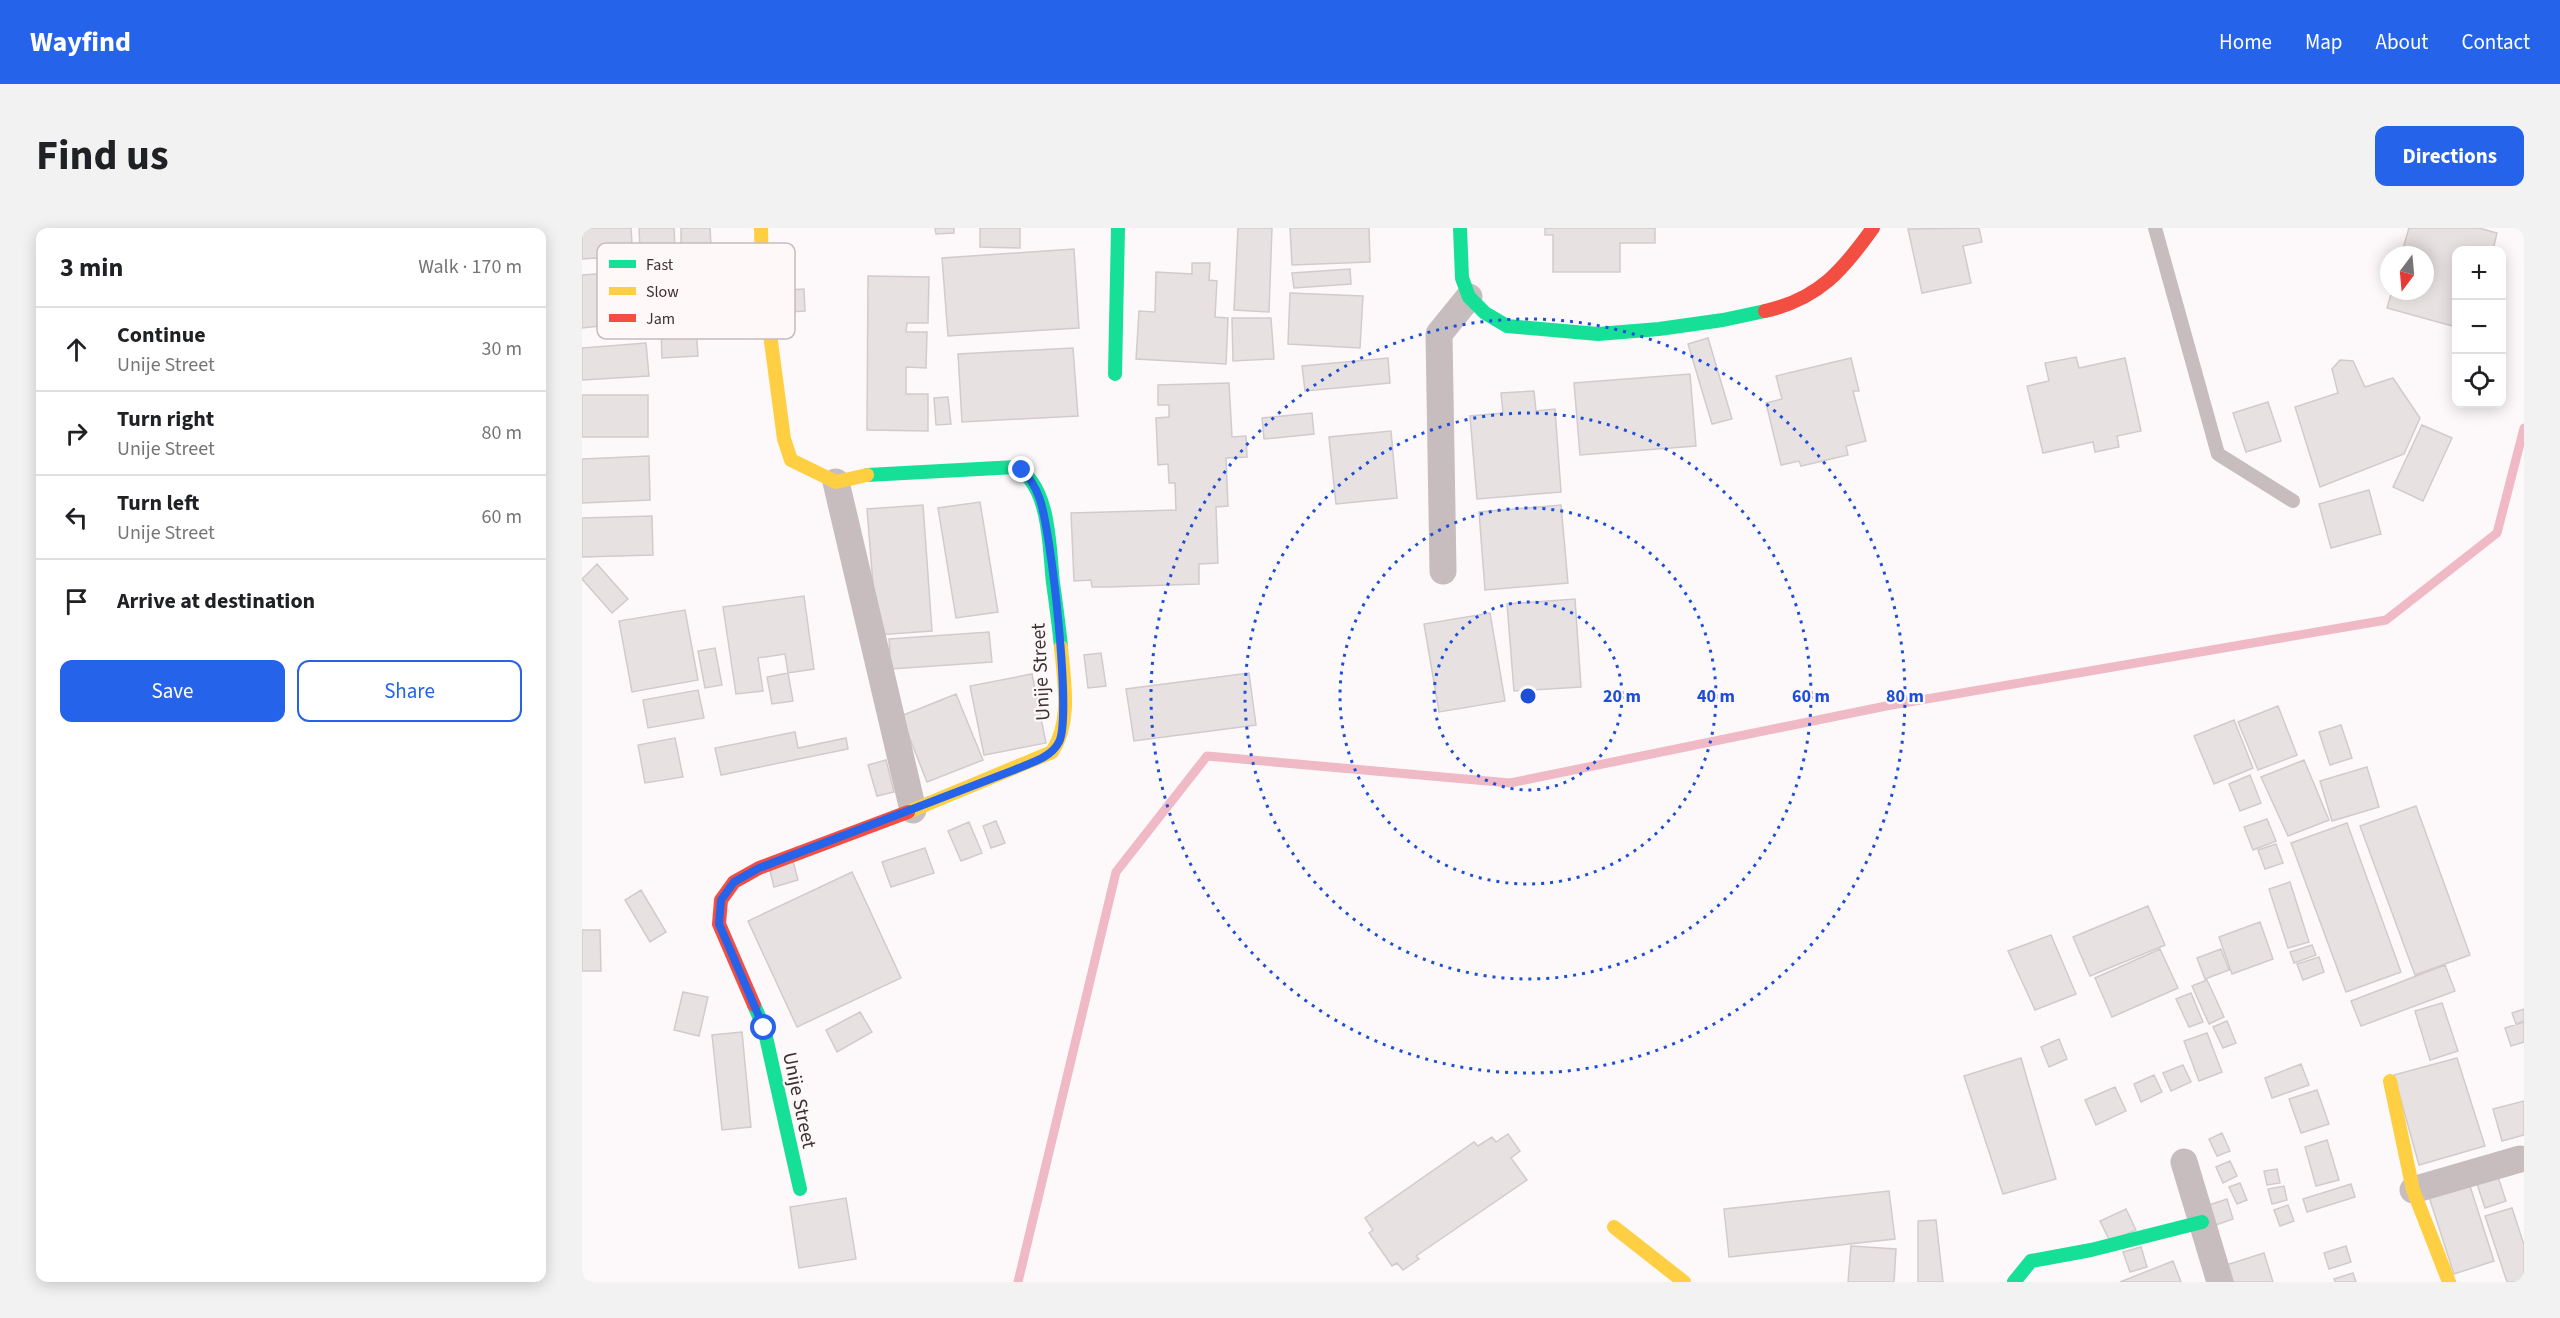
<!DOCTYPE html>
<html lang="en">
<head>
<meta charset="utf-8">
<style>
	:root { --surface:#fff; --page:#f2f2f2; --text:#202124; --muted:#757577; --line:#e0e0e0; --accent:#2563eb }
	body { margin:0; font-family:"Source Sans 3",sans-serif; background:var(--page); color:var(--text) }
	.controls { position:absolute; right:18px; top:18px; display:grid; overflow:hidden; border-radius:12px; box-shadow:0 3px 15px #0003 }
	.controls button { width:54px; height:54px; display:grid; place-items:center; padding:0; border:0; border-bottom:2px solid var(--line); background:var(--surface); color:var(--text); font:30px sans-serif }
	.compass { position:absolute; left:1798px; top:18px; width:54px; height:54px; border-radius:50%; background:var(--surface); box-shadow:0 3px 15px #0003; rotate:196deg }
	.stop { position:absolute; width:18px; height:18px; margin:-14px; border:4px solid #2563eb; border-radius:50%; background:#fff }
	.stop.end { background:#2563eb; border-color:#fff; box-shadow:0 2px 6px #0008 }
	.list { margin:0; padding:0; list-style:none }
	h2 { display:flex; justify-content:space-between; align-items:center; height:78px; margin:0; padding:0 24px; font-size:26px }
	h2 small { font-size:20px; font-weight:400; color:var(--muted) }
	.list li { display:grid; grid-template-columns:39px 1fr auto; gap:18px; align-items:center; box-sizing:border-box; height:84px; padding:0 24px; border-top:2px solid var(--line) }
	.list b { display:block; font-size:22px; white-space:nowrap }
	.list p { margin:0; font-size:20px; white-space:nowrap; color:var(--muted) }
	.list em { font-size:20px; font-style:normal; color:var(--muted) }
	.actions { display:flex; gap:12px; padding:18px 24px }
	.actions a { flex:1; padding:14px 0; border:2px solid var(--accent); border-radius:12px; text-align:center; font-size:21px; color:var(--accent) }
	.actions .main { background:var(--accent); color:#fff }
	.icon { flex:none; width:33px; height:33px; fill:none; stroke:currentColor; stroke-width:2; stroke-linecap:round; stroke-linejoin:round }
	.map { position:relative; flex:none; width:1942px; height:1054px; overflow:hidden; border-radius:12px }
	header { display:flex; align-items:center; gap:36px; box-sizing:border-box; height:84px; padding:0 30px; background:var(--accent); color:#fff }
	header strong { font-size:28px }
	nav { display:flex; gap:33px; margin-inline-start:auto; font-size:21px }
	.intro { display:flex; align-items:center; justify-content:space-between; box-sizing:border-box; height:144px; padding:0 36px }
	h1 { margin:0; font-size:42px }
	.button { padding:15px 27px; border-radius:12px; background:var(--accent); color:#fff; font-size:21px; font-weight:700 }
	main { display:flex; gap:36px; padding:0 36px }
	aside { flex:1; background:var(--surface); border-radius:12px; box-shadow:0 3px 15px #0003 }
	.map>svg:first-child { display:block }
	.lines { fill:none; stroke-linecap:round; stroke-linejoin:round }
	.stream { stroke:#efb9c6; stroke-width:9 }
	.building { fill:#e8e1e2; stroke:#d2cbcd; stroke-width:1.5 }
	.lane { stroke:#c7bcbe; stroke-width:14 }
	.street { stroke:#c7bcbe; stroke-width:27 }
	.fast { stroke:#16e098; stroke-width:14 }
	.slow { stroke:#ffcf43; stroke-width:14 }
	.jam { stroke:#f24e42; stroke-width:14 }
	.route { stroke:#2563eb; stroke-width:8 }
	.ring { fill:none; stroke:#1d4ed8; stroke-width:3; stroke-dasharray:3 6 }
	.labels { text-anchor:middle; stroke-width:4.5; stroke-linejoin:round; paint-order:stroke }
	.street-label { font-size:20px; fill:#3b3133; stroke:#fef8f9 }
	.key { fill:#fef8f9; stroke:#c4bcbe; stroke-width:1.5 }
	.key-label { font-size:16px; fill:#3b3133 }
	.centre { fill:#1d4ed8; stroke:#fef8f9; stroke-width:3 }
	.ring-label { font-size:18px; text-anchor:middle; font-weight:bold; fill:#1d4ed8; stroke:#fef8f9; stroke-width:4.5; stroke-linejoin:round; paint-order:stroke }
</style>
</head>
<body>
<header>
<strong>Wayfind</strong>
<nav><a>Home</a><a>Map</a><a>About</a><a>Contact</a></nav>
</header>
<div class="intro"><h1>Find us</h1><a class="button">Directions</a></div>
<main>
<aside>
<h2>3 min<small>Walk · 170 m</small></h2>
<ul class="list">
<li><svg class="icon" aria-label="ahead" viewBox="0 0 24 24"><path d="M12 20V5M6 11l6-6 6 6"/></svg><div><b>Continue</b><p>Unije Street</p></div><em>30 m</em></li>
<li><svg class="icon" aria-label="right" viewBox="0 0 24 24"><path d="M7 20v-9h11M14 6l5 5-5 5"/></svg><div><b>Turn right</b><p>Unije Street</p></div><em>80 m</em></li>
<li><svg class="icon" aria-label="left" viewBox="0 0 24 24"><path d="M17 20v-9H6M10 6l-5 5 5 5"/></svg><div><b>Turn left</b><p>Unije Street</p></div><em>60 m</em></li>
<li><svg class="icon" aria-label="arrive" viewBox="0 0 24 24"><path d="M6 21V4h12l-3 4 3 4H6"/></svg><div><b>Arrive at destination</b></div></li>
</ul>
<div class="actions"><a class="main">Save</a><a>Share</a></div>
</aside>
<div class="map">
<svg width="1942" height="1054" viewBox="0 0 1942 1054">
	<rect width="100%" height="100%" fill="#fdf9fa"/>
	<g class="lines">
		<path class="stream" d="M436,1054L534,644L625,528L928,555L1304,478L1804,392L1915,305L1942,200"/>
	</g>
	<path class="building" d="M0,0H49L50,16L28,17L29,29L0,31Z
		M57,0H92L93,20L58,21Z
		M99,0H128L129,18L99,20Z
		M353,0H372V5L354,6Z
		M398,0H438V20L398,19Z
		M656,0H690L687,84L652,82Z
		M708,0H787L788,34L710,37Z
		M963,0H1073V15H1038V44H971V7H963Z
		M1397,0L1400,14L1381,18L1389,55L1340,65L1326,1Z
		M1827,0H1897L1915,5L1911,22H1874V99L1805,80L1810,63H1843V27H1819Z
		M492,21L497,100L366,108L360,30Z
		M610,35H628L627,52L635,53L633,89L646,90L644,136L554,131L557,83L573,84L574,44L610,46Z
		M768,41L769,56L712,60L710,45Z
		M54,43L58,80L35,82L36,96L0,100V47Z
		M286,48L347,49L346,95H325L324,104H345L344,140L324,139V166H346V203L285,202Z
		M222,61L223,83L209,84L207,62Z
		M708,65L781,68L778,120L706,116Z
		M650,90H689L692,131L651,133Z
		M114,99L116,128L80,130L79,101Z
		M1126,110L1150,191L1130,196L1106,116Z
		M64,115L67,148L0,152V120Z
		M491,120L496,188L380,194L376,126Z
		M1494,129L1497,140L1543,130L1559,203L1535,208L1537,219L1513,224L1511,214L1461,225L1445,158L1467,153L1463,135Z
		M806,130L808,155L723,163L720,138Z
		M1269,130L1277,163H1271L1284,213L1264,218L1266,227L1219,238L1217,233L1199,237L1184,175L1200,171L1194,148Z
		M1758,132L1771,133L1783,159L1811,150L1838,190L1822,226L1738,259L1713,179L1756,165L1750,141Z
		M1108,146L1114,218L998,227L992,155Z
		M647,155L650,209L664,208L665,229L644,230L646,278L634,279L636,335L617,336V356L526,359H510L509,352L492,353L489,285L594,282L593,255H587L586,236L576,237L574,190L587,189V177H576V157Z
		M952,163L954,183L973,181L979,264L895,271L888,188L921,185L919,165Z
		M0,167H66V209H0Z
		M366,169L369,196L354,197L352,170Z
		M1686,174L1699,213L1664,224L1651,185Z
		M730,185L732,206L682,211L680,190Z
		M1840,197L1870,210L1841,273L1811,259Z
		M809,203L815,270L754,276L747,209Z
		M67,228L68,272L0,275V231Z
		M1787,262L1799,306L1749,320L1737,276Z
		M398,274L416,384L374,390L356,280Z
		M341,277L350,403L295,407L285,281Z
		M979,277L986,355L903,362L897,284Z
		M70,288L71,327L0,329V290Z
		M15,336L46,371L30,385L0,351Z
		M222,368L232,441L206,445L203,426L176,430L181,463L154,466L141,379Z
		M993,371L999,459L932,463L925,376Z
		M103,382L116,452L50,464L37,393Z
		M908,385L923,473L857,484L842,396Z
		M407,404L410,434L309,441L307,411Z
		M133,420L140,457L123,460L116,423Z
		M519,425L524,458L506,460L502,427Z
		M206,445L211,473L190,476L185,449Z
		M667,445L674,497L552,513L544,461Z
		M450,446L464,515L402,527L388,458Z
		M116,462L122,490L66,500L61,472Z
		M374,466L401,532L345,554L319,488Z
		M1696,478L1715,527L1676,542L1656,494Z
		M1652,492L1671,540L1632,556L1612,508Z
		M1759,497L1770,530L1748,537L1737,504Z
		M213,504L216,520L264,510L266,521L139,547L133,520Z
		M93,510L101,549L63,555L56,517Z
		M304,532L312,564L295,568L286,537Z
		M1722,532L1747,592L1706,608L1679,549Z
		M1785,539L1797,579L1750,593L1738,553Z
		M1668,547L1679,575L1658,583L1647,556Z
		M1834,578L1888,727L1833,747L1778,598Z
		M1685,591L1694,613L1671,622L1662,599Z
		M414,593L423,615L409,620L401,598Z
		M387,594L400,625L379,633L366,603Z
		M1765,595L1819,744L1764,764L1709,615Z
		M1694,616L1701,635L1683,641L1676,622Z
		M343,620L352,645L309,659L300,634Z
		M211,633L216,652L192,659L187,639Z
		M270,644L319,750L215,799L166,693Z
		M1708,654L1727,714L1706,720L1687,661Z
		M59,662L84,704L68,714L43,672Z
		M1566,678L1583,717L1508,748L1491,709Z
		M1678,694L1691,731L1650,746L1637,709Z
		M0,702H18L19,743H0Z
		M1469,707L1494,766L1453,782L1426,723Z
		M1730,717L1734,727L1712,735L1708,724Z
		M1578,721L1596,760L1530,789L1513,750Z
		M1639,721L1647,742L1623,751L1615,730Z
		M1737,729L1742,744L1721,752L1715,736Z
		M1863,737L1873,763L1779,798L1769,773Z
		M1625,752L1642,789L1627,796L1610,758Z
		M101,764L126,769L117,808L92,802Z
		M1609,765L1621,794L1607,799L1594,771Z
		M1860,775L1876,823L1848,832L1833,783Z
		M1942,781V793L1934,796L1930,785Z
		M278,784L290,804L255,824L244,802Z
		M1645,793L1654,815L1641,820L1631,799Z
		M1942,794V814L1929,818L1923,800Z
		M160,804L169,899L140,902L130,807Z
		M1625,805L1640,844L1617,853L1602,813Z
		M1477,811L1485,831L1467,839L1459,819Z
		M1439,830L1474,951L1421,966L1382,848Z
		M1875,830L1903,918L1837,937L1812,847Z
		M1719,836L1727,857L1690,870L1683,850Z
		M1601,837L1609,854L1589,863L1581,845Z
		M1572,847L1580,864L1559,874L1552,856Z
		M1533,859L1544,883L1514,897L1503,872Z
		M1735,862L1747,896L1719,905L1707,871Z
		M1942,873V907L1920,913L1911,881Z
		M1640,905L1648,923L1635,928L1627,911Z
		M926,906L938,923L929,930L945,952L834,1028L837,1031L821,1042L815,1035L810,1038L787,1005L791,1002L783,990L892,914L896,918L910,909L914,914Z
		M1745,912L1757,952L1734,958L1723,919Z
		M1648,933L1655,948L1641,955L1634,939Z
		M1695,941L1698,955L1685,957L1682,943Z
		M1915,946L1924,973L1903,980L1894,953Z
		M1658,955L1665,972L1655,976L1647,959Z
		M1887,955L1912,1033L1872,1046L1847,969Z
		M1769,956L1773,969L1725,984L1721,971Z
		M1702,958L1705,972L1690,976L1686,961Z
		M1307,963L1313,1011L1147,1029L1142,981Z
		M264,970L274,1031L217,1040L208,979Z
		M1645,971L1651,991L1631,998L1624,978Z
		M1706,977L1712,993L1698,998L1692,982Z
		M1930,980L1942,1017V1054H1925L1903,988Z
		M1544,981L1554,1002L1528,1013L1518,993Z
		M1354,992L1361,1054H1336V993Z
		M1269,1018L1314,1021L1312,1054H1266Z
		M1764,1018L1769,1034L1747,1041L1742,1025Z
		M1559,1019L1565,1039L1548,1044L1541,1024Z
		M1682,1025L1691,1054H1646L1641,1038Z
		M1591,1033L1599,1054H1538Z
		M1771,1045L1774,1054H1753L1752,1051Z"/>
	<g class="lines">
		<path class="lane" d="M1573,0L1636,226L1711,273"/>
		<path class="street" d="M254,254L331,582
			M861,343L857,106L887,69
			M1602,934L1638,1054
			M1831,962L1938,931"/>
		<path class="fast" d="M878,0L880,50L887,69L903,85L925,98L1016,106L1077,101L1141,92L1183,83
			M533,146L536,0
			M285,247L434,239C469,259 467,320 471,355C474,376 477,398 479,419
			M172,777L182,800L218,961
			M1432,1054L1449,1033L1509,1022L1620,994"/>
		<path class="slow" d="M179,0L180,46L202,211L209,232L254,254L285,247
			M326,584L470,524C490,494 482,453 479,419
			M1808,853L1831,962L1867,1054
			M1032,999L1102,1054"/>
		<path class="jam" d="M1183,83C1237,71 1261,42 1291,0
			M172,777L137,696L139,672L152,654L177,640L326,584"/>
	</g>
	<g class="lines">
		<path class="route" d="M182,800L137,696L139,672L152,654L177,640L432,542C448,535 469,530 477,514C490,490 469,298 457,269C453,258 448,250 440,242"/>
	</g>
	<g class="ring">
		<circle cx="946" cy="468" r="94"/>
		<circle cx="946" cy="468" r="188"/>
		<circle cx="946" cy="468" r="283"/>
		<circle cx="946" cy="468" r="377"/>
	</g>
	<g class="labels">
		<g class="street-label">
			<text transform="translate(458 444) rotate(-93)" y="7">Unije Street</text>
			<text transform="translate(218 872) rotate(78)" y="7">Unije Street</text>
		</g>
	</g>
	<rect x="15" y="15" width="198" height="96" rx="9" class="key"/>
	<rect x="27" y="32" width="27" height="8" fill="#16e098"/>
	<rect x="27" y="59" width="27" height="8" fill="#ffcf43"/>
	<rect x="27" y="86" width="27" height="8" fill="#f24e42"/>
	<g class="key-label">
		<text x="64" y="42">Fast</text>
		<text x="64" y="69">Slow</text>
		<text x="64" y="96">Jam</text>
	</g>
	<circle cx="946" cy="468" r="9" class="centre"/>
	<g class="ring-label">
		<text x="1040" y="474">20 m</text>
		<text x="1134" y="474">40 m</text>
		<text x="1229" y="474">60 m</text>
		<text x="1323" y="474">80 m</text>
	</g>
</svg>
<div class="controls">
<button>+</button>
<button>−</button>
<button><svg class="icon" aria-label="locate" viewBox="0 0 24 24"><circle cx="12" cy="12" r="6"/><path d="M12 2v4M12 18v4M2 12h4M18 12h4"/></svg></button>
</div>
<svg class="compass" viewBox="-18 -18 36 36"><path d="M0-13l5 13h-10z" fill="#e53935"/><path d="M0 13l5-13h-10z" fill="#757577"/></svg>
<div class="stop" style="left:182px;top:800px"></div>
<div class="stop end" style="left:440px;top:242px"></div>
</div>
</main>
</body>
</html>
